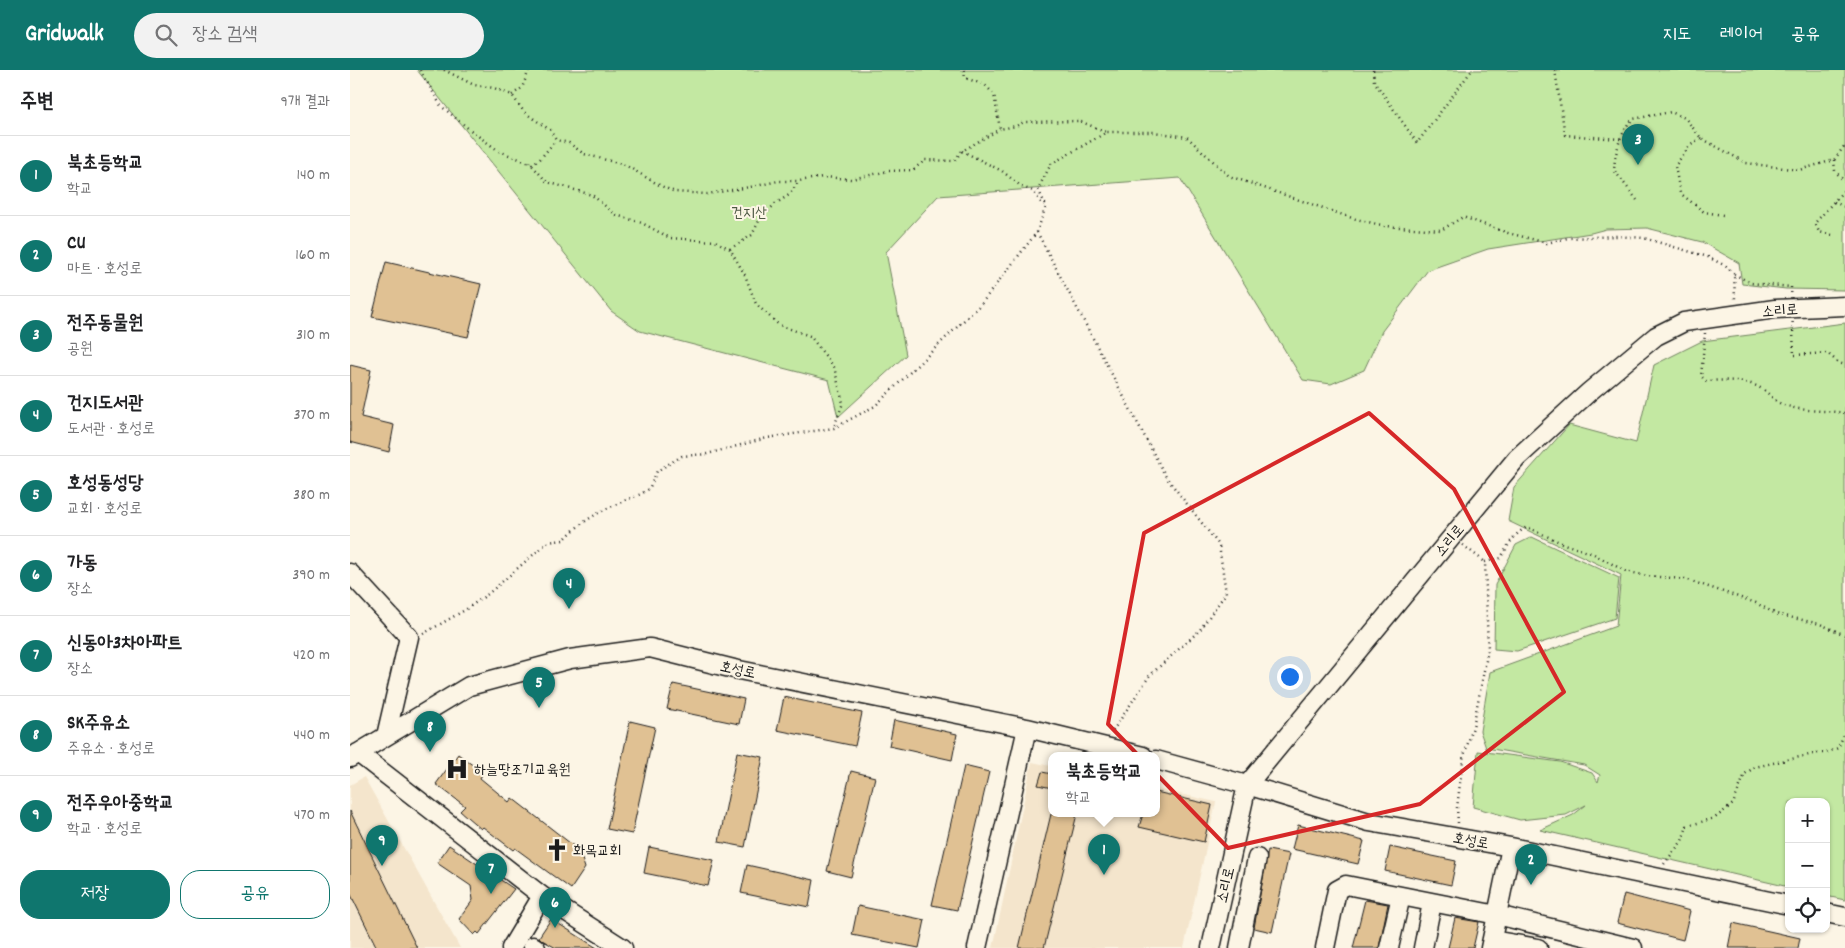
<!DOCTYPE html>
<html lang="ko">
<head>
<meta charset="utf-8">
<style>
	:root { --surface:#fff; --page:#f2f2f2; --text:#202124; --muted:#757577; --line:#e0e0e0; --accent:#0f766e }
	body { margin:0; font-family:Dekko,"Poor Story",sans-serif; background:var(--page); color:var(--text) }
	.controls { position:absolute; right:15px; bottom:15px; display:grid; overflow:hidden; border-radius:10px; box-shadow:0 1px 4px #0004 }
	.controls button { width:45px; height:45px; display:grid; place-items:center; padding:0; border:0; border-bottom:1px solid var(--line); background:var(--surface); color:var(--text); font:25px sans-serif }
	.you { position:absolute; left:939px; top:606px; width:18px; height:18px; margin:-12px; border:4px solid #fff; border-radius:50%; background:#1a73e8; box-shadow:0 0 0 8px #1a73e833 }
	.badge { display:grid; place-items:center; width:32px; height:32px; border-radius:50%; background:var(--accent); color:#fff; font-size:16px; font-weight:700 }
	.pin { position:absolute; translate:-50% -41px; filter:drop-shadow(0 1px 2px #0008) }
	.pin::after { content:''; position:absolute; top:26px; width:18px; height:15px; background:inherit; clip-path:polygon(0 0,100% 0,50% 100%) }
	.popup { position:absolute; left:698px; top:682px; width:112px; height:65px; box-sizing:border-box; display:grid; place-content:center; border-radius:10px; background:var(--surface); filter:drop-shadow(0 1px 4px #0005); font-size:16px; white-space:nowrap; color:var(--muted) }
	.popup b { font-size:19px; color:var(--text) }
	.popup::after { content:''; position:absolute; left:50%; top:100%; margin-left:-10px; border:10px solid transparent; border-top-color:var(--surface) }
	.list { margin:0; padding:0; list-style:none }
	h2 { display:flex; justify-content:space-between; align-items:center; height:65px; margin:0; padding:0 20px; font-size:21px }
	h2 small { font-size:16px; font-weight:400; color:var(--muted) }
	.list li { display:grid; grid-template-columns:32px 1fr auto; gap:15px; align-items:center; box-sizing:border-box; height:80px; padding:0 20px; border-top:1px solid var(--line) }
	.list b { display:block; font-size:19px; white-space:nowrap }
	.list p { margin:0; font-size:16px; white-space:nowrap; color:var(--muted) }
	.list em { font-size:16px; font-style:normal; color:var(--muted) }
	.actions { display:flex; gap:10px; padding:15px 20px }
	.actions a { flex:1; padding:11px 0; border:1px solid var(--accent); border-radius:20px; text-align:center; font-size:18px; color:var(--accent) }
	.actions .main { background:var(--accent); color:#fff }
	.icon { flex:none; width:28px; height:28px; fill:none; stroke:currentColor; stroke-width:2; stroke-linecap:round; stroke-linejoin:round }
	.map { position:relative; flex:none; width:1495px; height:878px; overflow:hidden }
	header { display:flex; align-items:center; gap:30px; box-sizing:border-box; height:70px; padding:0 25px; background:var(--accent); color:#fff }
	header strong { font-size:24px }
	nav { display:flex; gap:28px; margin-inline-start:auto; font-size:18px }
	.search { width:350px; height:45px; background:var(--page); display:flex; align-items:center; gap:12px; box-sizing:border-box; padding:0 18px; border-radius:28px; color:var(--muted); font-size:19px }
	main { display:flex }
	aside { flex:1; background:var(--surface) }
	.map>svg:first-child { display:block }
	.built { fill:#f4e5cc }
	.green { fill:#c3e8a2; stroke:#70825f }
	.building { fill:#e0c193; stroke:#1c1c1c }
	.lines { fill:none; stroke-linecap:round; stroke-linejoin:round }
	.minor-casing { stroke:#1c1c1c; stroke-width:21 }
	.path { stroke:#1c1c1c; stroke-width:2.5; stroke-dasharray:1 4; stroke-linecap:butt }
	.minor { stroke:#fcf5e5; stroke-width:18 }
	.path-bridge { stroke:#1c1c1c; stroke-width:2.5; stroke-dasharray:1 4; stroke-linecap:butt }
	.marked { fill:none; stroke:#d62828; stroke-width:4; stroke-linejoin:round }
	.labels { text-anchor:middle; stroke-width:4; stroke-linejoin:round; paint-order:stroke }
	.park-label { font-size:15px; fill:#4e5944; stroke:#fcf5e5 }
	.street-label { font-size:15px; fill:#1c1c1c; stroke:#fcf5e5 }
	.poi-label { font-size:15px; fill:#1c1c1c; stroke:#fcf5e5; text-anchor:start }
</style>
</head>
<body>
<header>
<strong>Gridwalk</strong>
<div class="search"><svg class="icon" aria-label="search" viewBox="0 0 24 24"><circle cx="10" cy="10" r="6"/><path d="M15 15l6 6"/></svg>장소 검색</div>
<nav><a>지도</a><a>레이어</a><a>공유</a></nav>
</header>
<main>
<aside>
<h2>주변<small>9개 결과</small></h2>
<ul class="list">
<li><span class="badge">1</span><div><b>북초등학교</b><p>학교</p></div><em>140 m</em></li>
<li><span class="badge">2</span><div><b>CU</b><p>마트 · 호성로</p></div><em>160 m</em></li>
<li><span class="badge">3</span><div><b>전주동물원</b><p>공원</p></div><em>310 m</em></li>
<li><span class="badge">4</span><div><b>건지도서관</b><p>도서관 · 호성로</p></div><em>370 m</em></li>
<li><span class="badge">5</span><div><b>호성동성당</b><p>교회 · 호성로</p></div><em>380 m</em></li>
<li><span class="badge">6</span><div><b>가동</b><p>장소</p></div><em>390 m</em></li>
<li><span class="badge">7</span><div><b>신동아3차아파트</b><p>장소</p></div><em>420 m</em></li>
<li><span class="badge">8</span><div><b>SK주유소</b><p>주유소 · 호성로</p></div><em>440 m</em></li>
<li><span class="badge">9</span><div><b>전주우아중학교</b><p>학교 · 호성로</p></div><em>470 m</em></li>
</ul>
<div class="actions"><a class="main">저장</a><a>공유</a></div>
</aside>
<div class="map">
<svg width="1495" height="878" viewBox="0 0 1495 878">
	<rect width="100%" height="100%" fill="#fcf5e5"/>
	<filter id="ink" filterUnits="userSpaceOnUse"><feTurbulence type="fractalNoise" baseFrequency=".02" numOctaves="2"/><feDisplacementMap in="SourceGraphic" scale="10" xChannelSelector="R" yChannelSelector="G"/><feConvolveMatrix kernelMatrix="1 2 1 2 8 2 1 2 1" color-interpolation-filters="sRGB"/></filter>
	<g filter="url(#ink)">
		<path class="built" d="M682,692L701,696L702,744H806L807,719L866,732L834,878H643Z
			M14,707L110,878H0V715Z"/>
		<path class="green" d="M67,0H1495V220L1436,219L1392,214L1389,193L1352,172L1297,158L1256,159L1241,163L1138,179L1078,200L1032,261L1014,300L981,314L953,310L830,108L588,126L536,182L556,285L488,347L479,310L290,261L261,241Z
			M1495,253V830L1476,826V732H1439V817L1190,760L1223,745L1236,735L1216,745L1170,750L1123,737L1128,681L1210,692L1242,703L1248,712L1250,705L1234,695L1136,678L1130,661L1140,602L1266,556L1271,505L1158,451L1164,417L1219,355L1286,373L1304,295L1352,271Z
			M1182,467L1269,508L1265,548L1167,581L1144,579L1145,515L1166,475Z"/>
		<path class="building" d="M36,192L131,214L118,267L22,247Z
			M0,295L21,300L11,347L44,355L39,382L0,372Z
			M323,614L394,629L389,654L317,639Z
			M434,627L512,643L505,676L427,660Z
			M544,650L607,664L602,690L539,676Z
			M280,651L305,657L282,764L257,759Z
			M387,682L413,687L395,777L369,772Z
			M108,684L133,703L130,708L159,732L162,728L229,780L235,798L221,819L165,778L163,780L133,757L131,759L110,741L115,736L86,714Z
			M614,696L639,702L607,840L582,835Z
			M501,701L525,707L501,807L477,801Z
			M692,702L702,704V718L688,715Z
			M806,722L862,735L854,772L789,757L793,744H806Z
			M0,741L67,878H27L0,823Z
			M701,744H727L694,878H669Z
			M948,755L1014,771L1008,794L942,779Z
			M99,775L164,819L129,864L127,862L124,865L109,849L123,830L121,816L87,793Z
			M299,777L364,790L358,816L294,803Z
			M1040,777L1106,791L1101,815L1035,801Z
			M918,780L939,784L922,862L904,858Z
			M397,795L464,810L459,837L391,823Z
			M1274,824L1340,841L1333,870L1267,853Z
			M1015,830L1038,834L1029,878H1003Z
			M508,836L575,850L569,878L502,865Z
			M1105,848L1129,852L1123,878H1098Z
			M201,849L247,878H206L192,870L189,867Z
			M1383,853L1450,868L1448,878H1378Z"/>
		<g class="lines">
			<defs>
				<path id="minor" d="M0,503L59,567L36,666
					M8,683L192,826L273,878
					M0,688L119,616L220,589L300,578L384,599L677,658L793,686
					M806,690L897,715L1019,752L1161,777L1439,835
					M1161,777L1147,845L1283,878
					M1476,843L1495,847
					M1142,870L1188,878
					M183,876L186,878
					M161,878L192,826
					M627,878L677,658
					M861,878L897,715L1167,388L1239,322L1306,266L1334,252L1425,239L1495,236
					M889,878L907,788
					M975,878L987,820L996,815L1147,845L1140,878
					M1039,878L1051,826
					M1073,878L1082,833"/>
			</defs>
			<use href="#minor" class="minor-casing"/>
			<path class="path" d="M70,0L91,36L124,63L149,81L182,94L190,89L206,70
				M94,0L124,15L144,18L162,25L174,42L200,60L206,70L219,73L234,84L275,95L311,116L325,122L357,124L406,116L428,111H449L473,107L501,109L539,101L563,100L575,90L604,91L612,81L650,59
				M614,0L615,8L635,15L644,24L650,59L666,56L674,52L729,51L757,62
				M1023,0L1024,11L1067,73L1122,0
				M1205,0L1215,65L1270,69
				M162,25L172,18L179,0
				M1351,68L1341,74L1325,96L1330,123L1354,142L1373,145
				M612,81L652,101L672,117L683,121L692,134L695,135
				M1484,90L1485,101L1495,112
				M179,92L197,112L242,125L266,145L292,153L320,168L365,171L380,179L395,205L406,234L429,255L460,266L484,297L493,333L484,357
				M1287,130L1264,100L1265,88L1270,69L1278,54L1283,49L1321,42L1335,48L1351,68L1396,93L1449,100L1484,90L1495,75
				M1484,132L1495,137
				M687,162L816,407L869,475L876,523L849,561L800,605L762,662
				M1482,165L1469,162L1465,153L1495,119
				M380,179L402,165L409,151L425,134L439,125L449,111
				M1384,204L1401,213L1441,217
				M1443,261L1444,285L1477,283L1489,293L1495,295
				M1355,263L1351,306L1356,311C1374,310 1397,309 1412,319C1423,326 1423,332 1437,336C1455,342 1477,340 1495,343
				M1113,475L1135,492
				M1135,492L1151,488C1158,475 1164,464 1177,457L1214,474L1244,484L1275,501L1297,506L1335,509L1406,533L1426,544L1470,554L1495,565
				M73,564L115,540L138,524L198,472L214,470C234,447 263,435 291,424L299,419L307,401L332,386L357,384L417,368L484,358L525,336L631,234L687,162L696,136L688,119L701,94L757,62H804L837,67L879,106L1002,148L1035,156L1091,160L1113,147L1158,163L1197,173L1218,168L1267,166L1294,168L1358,187L1376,196L1384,204L1385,229
				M1108,753L1107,738L1113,689L1123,657L1138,580L1135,492
				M1314,794L1332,771L1337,756L1365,748L1383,734L1395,704L1405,697L1468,683H1476L1488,678L1495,662"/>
			<use href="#minor" class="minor"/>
			<path class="path-bridge" d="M1441,217L1443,261"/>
		</g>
	</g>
	<path class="marked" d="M1019,343L1104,419L1214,622L1070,734L878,778L758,654L794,463Z"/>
	<defs>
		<symbol id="hospital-bare" viewBox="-9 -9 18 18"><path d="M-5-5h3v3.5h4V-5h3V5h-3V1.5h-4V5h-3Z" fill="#1c1c1c" stroke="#fcf5e5" stroke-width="2.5" paint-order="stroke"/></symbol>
		<symbol id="church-bare" viewBox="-9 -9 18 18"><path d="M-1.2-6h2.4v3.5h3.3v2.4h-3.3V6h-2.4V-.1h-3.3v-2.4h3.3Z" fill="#1c1c1c" stroke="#fcf5e5" stroke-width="2.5" paint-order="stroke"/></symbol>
	</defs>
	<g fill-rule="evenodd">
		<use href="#hospital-bare" x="91" y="683" width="32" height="32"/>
		<use href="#church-bare" x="191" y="764" width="32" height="32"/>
	</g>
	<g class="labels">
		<g class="park-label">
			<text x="399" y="147">건지산</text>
		</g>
		<g class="street-label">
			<text transform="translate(1430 240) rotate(-4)" y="5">소리로</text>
			<text transform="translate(1099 470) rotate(-50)" y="5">소리로</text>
			<text transform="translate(388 599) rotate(12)" y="5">호성로</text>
			<text transform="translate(1121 770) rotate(10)" y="5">호성로</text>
			<text transform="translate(875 815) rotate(-77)" y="5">소리로</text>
		</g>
		<g class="poi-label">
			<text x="124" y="704">하늘땅조기교육원</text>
			<text x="223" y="785">화목교회</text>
		</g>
	</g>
</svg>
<div class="controls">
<button>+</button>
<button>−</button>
<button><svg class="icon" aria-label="locate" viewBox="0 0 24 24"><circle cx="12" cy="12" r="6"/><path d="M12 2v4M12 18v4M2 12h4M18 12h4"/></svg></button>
</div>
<div class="you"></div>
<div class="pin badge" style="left:754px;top:805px">1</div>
<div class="popup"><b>북초등학교</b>학교</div>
<div class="pin badge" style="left:1181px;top:815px">2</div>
<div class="pin badge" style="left:1288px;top:95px">3</div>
<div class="pin badge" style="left:219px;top:539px">4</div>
<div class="pin badge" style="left:189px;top:638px">5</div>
<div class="pin badge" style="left:205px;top:858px">6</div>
<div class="pin badge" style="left:141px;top:824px">7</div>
<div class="pin badge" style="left:80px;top:682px">8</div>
<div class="pin badge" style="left:32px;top:796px">9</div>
</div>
</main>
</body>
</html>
